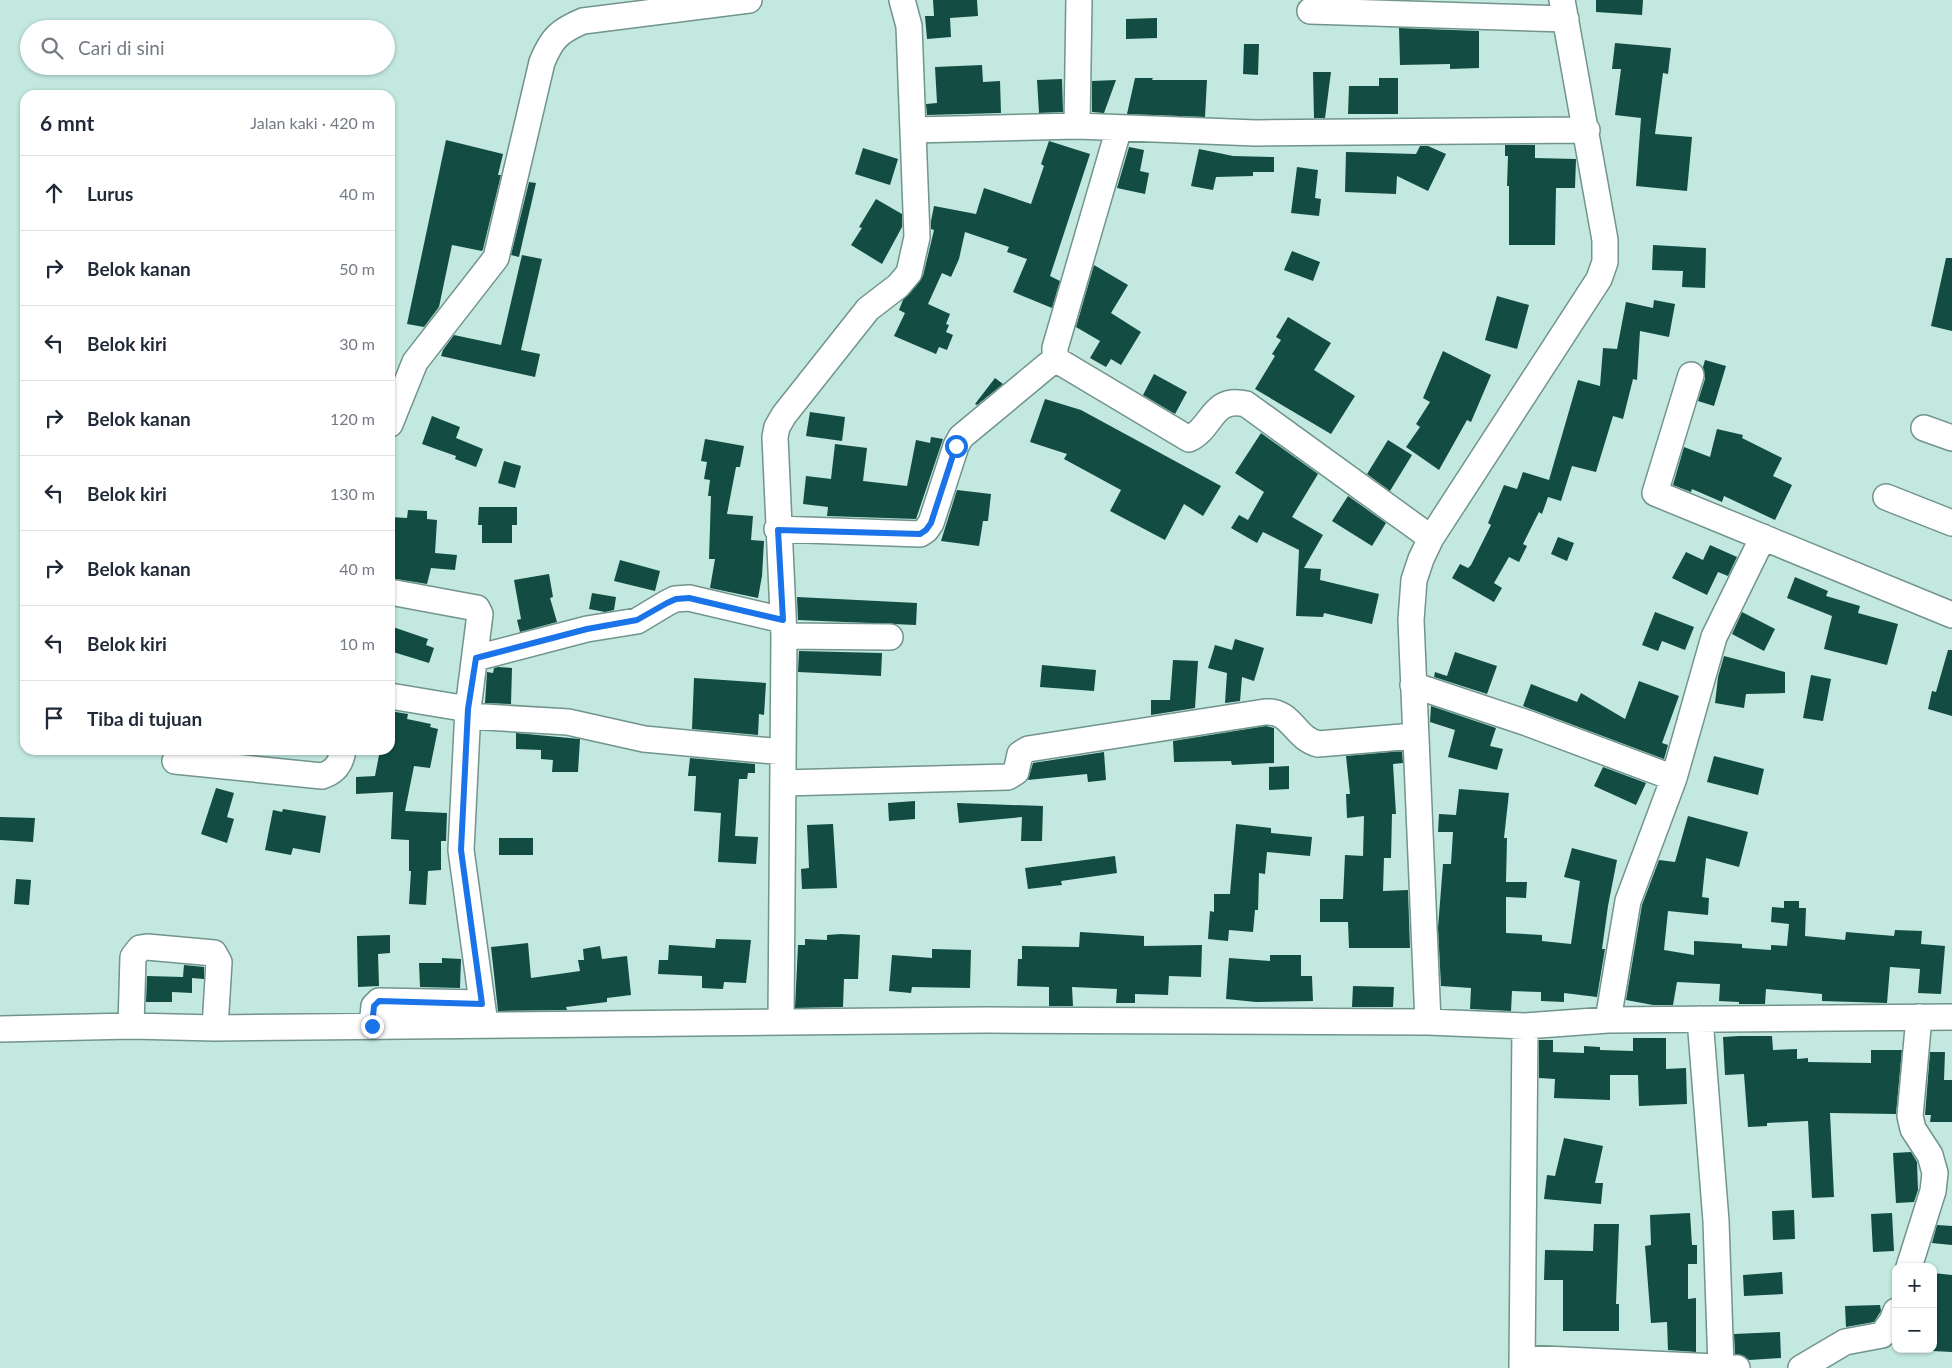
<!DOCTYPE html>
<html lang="id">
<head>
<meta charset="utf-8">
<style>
	:root { --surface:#fff; --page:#f2f2f3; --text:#1f2937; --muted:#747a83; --line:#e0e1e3 }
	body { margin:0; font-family:Lato,sans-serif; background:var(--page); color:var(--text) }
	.controls { position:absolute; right:15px; bottom:15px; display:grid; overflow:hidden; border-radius:10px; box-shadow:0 1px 4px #0004 }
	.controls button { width:45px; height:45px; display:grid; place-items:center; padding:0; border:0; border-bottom:1px solid var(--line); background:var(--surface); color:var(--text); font:25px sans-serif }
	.stop { position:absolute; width:15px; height:15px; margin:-11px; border:4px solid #1a73e8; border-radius:50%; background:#fff }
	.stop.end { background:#1a73e8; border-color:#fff; box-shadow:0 1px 5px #0008 }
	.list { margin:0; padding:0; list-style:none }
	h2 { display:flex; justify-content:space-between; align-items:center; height:65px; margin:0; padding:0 20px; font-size:21px }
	h2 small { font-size:16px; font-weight:400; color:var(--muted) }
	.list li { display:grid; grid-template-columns:32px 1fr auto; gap:15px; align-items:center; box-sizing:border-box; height:75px; padding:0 20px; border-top:1px solid var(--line) }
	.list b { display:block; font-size:19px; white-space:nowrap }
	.list em { font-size:16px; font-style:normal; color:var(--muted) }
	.icon { flex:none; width:28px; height:28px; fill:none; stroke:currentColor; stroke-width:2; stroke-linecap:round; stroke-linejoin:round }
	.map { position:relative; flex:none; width:1952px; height:1368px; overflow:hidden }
	.search { position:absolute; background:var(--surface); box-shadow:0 1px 4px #0004; left:20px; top:20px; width:375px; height:55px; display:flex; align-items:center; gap:12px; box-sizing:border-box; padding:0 18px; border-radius:28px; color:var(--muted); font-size:19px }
	.panel { position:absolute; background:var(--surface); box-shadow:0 1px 4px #0004; left:20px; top:90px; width:375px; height:665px; border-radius:15px }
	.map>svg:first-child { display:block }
	.building { fill:#124c43 }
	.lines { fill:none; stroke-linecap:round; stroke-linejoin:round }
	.minor-casing { stroke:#71948d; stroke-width:28 }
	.minor { stroke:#fff; stroke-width:25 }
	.route { stroke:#1a73e8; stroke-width:6 }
</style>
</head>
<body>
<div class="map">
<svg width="1952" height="1368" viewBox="0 0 1952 1368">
	<rect width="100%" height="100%" fill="#c2e8e0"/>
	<path class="building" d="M933,0H977L978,16L950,18L951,37L927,39L925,16H934Z
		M1596,0H1643L1642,15L1596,12Z
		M1157,18V38L1126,39V19Z
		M1399,28L1479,31V68L1450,69V64L1400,65Z
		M1615,43L1671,48L1668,74L1663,73L1655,134L1692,137L1687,191L1636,186L1641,118L1615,115L1621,69H1612Z
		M1244,44H1259L1258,75L1243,74Z
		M982,65L983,82L1000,81L1001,113L927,115L926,104L937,103L935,67Z
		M1313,72H1331L1325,118H1314Z
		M1135,78H1153L1152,80H1207L1205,117L1127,114Z
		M1379,78H1398V114H1348L1349,86H1379Z
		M1062,79L1063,112L1039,113L1037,80Z
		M1116,80L1104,113L1092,112V81Z
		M446,140L503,154L498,175H501L483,249L482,251L452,245L439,307L424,327L407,324Z
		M1049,141L1090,154L1050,276L1060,281L1052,308L1013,292L1027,259L1007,252L1009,247L965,232L959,259L951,277L942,273L928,304L950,314L946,324L949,325L946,332L953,335L947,350L939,347L936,354L894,336L905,313L899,310L903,300L923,276L934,230L931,229V221L934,206L976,214L984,188L1031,204L1044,166L1041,164Z
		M1505,145H1535V158L1576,159L1575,188H1556L1555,245H1509V186H1507L1508,156H1505Z
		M1420,146H1428L1446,154L1428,191L1397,176L1396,194L1345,192L1346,152L1416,154Z
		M1129,147L1144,150L1140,171L1149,173L1145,194L1117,188Z
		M863,148L898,159L890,185L855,174Z
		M1199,149L1233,156L1274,157V172H1253V176L1216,177L1213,190L1191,186Z
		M1297,167L1318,170L1315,198L1321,199L1319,216L1291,213Z
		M529,182L536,183L519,257L511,255Z
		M876,199L902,214V227L882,264L851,245L862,228L859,227Z
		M1653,245L1706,248L1705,288L1682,287L1683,271L1652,270Z
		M1292,251L1320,262L1313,281L1284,270Z
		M522,255L542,259L521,350L540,354L535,377L441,356L443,350L454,335L501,345Z
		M1946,258H1952V331L1931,326Z
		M1094,265L1128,285L1111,313L1141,332L1121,365L1111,359L1106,367L1090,358L1100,341L1076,327Z
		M1497,296L1529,305L1517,349L1485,340Z
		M1654,300L1675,304L1669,337L1640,331L1637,380L1633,379L1623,419L1613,416L1596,472L1572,466L1561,501L1548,497L1542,514L1539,512L1523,544L1527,546L1519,562L1509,557L1494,583L1502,588L1494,602L1452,578L1460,564L1468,568L1471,565L1491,525L1488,523L1504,485L1517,489L1523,472L1549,480L1578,380L1600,386L1603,348L1617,349L1626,302L1653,308Z
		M1288,317L1331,343L1314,370L1355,396L1331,434L1255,389L1275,356L1272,354L1281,340L1276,337Z
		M1443,351L1491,375L1471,422L1467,420L1439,470L1406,447L1420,427L1416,424L1430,402L1423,398Z
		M1705,360L1726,366L1714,406L1698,401L1705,379L1703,367Z
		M1154,374L1187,392L1175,414L1143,395Z
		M995,378L1003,384L977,405L975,404Z
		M1045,399L1081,410L1221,486L1203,516L1184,504L1165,540L1110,511L1121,490L1064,459L1067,454L1030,442Z
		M810,412L845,417L842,441L806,436Z
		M432,416L460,427L456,438L483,449L476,467L455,459L456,456L422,444Z
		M1717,429L1743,435L1742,438L1782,458L1773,476L1792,485L1775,520L1724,496L1722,502L1692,489L1691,492L1673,485L1684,447L1710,457Z
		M1261,433L1318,474L1292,517L1323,535L1304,568L1321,569L1320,580L1379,594L1372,624L1324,613L1323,617L1296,616L1299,550L1263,532L1257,543L1231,528L1239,515L1248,520L1264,492L1235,473Z
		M931,437L943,439L916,519L827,516L828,507L803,504L806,476L831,479L835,444L867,448L863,481L907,486L916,440L930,443Z
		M705,439L744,446L740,467H736L727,514L753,516L751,540L764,541L762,576L758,598L710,588L715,559H709L711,496H708L710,480L704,479L707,462L701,461Z
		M1388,440L1412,455L1390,491L1367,474Z
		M504,461L521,466L515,488L498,483Z
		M957,490L991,494L988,521H983L979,546L941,541Z
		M1348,496L1386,523L1372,546L1332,521Z
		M479,507H517V525H512V543H482V525H478Z
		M408,510L427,511V519L437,520L435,553L457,555L455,570L431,568L427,584L390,578V517L407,518Z
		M1558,537L1574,543L1567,561L1551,554Z
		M1710,545L1737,557L1728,576L1718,572L1707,595L1672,578L1686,552L1703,560Z
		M620,560L660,571L655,591L614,581Z
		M549,574L553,597L550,598L557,622L520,632L517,620L521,619L514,580Z
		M1795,577L1828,591L1826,596L1860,606L1858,613L1898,624L1887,665L1824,649L1832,616L1787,598Z
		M592,593L616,597L614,610L605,612L589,609Z
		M797,597L917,603L916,625L798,620Z
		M1655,612L1694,627L1685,650L1662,641L1658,651L1642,645Z
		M1742,612L1775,629L1764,651L1732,634Z
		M390,626L428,639L426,645L434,648L429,663L390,651Z
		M1235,639L1264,648L1254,681L1242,677L1240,701L1225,703L1227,673L1208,668L1215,645L1232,650Z
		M1948,650H1952V716L1928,709L1932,691L1936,692Z
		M799,651L882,653L881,676L798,672Z
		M1455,652L1497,666L1487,694L1434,677L1435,672L1447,676Z
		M1724,656L1785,672V693L1746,694L1744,708L1715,703L1718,677Z
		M1173,660L1198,661L1195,708L1151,715V700H1170Z
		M1042,665L1096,670L1094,691L1040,687Z
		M498,667L512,668L511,704L485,703L487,672L493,673L494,668Z
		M1811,675L1831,679L1823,721L1803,718Z
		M694,678L766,683L764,715L759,714L758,735L692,729Z
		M1639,681L1679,696L1662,743L1668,745L1664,759L1523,706L1531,684L1577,702L1581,693L1625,719Z
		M1431,706L1496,728L1490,746L1503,749L1497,770L1448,757L1455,730L1430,722Z
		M390,711L408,714L407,719L431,724L430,727L438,729L430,768L414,766L405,811L447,813L446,841H441V870L428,871L426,905L409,904L411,871H409V840L391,839L393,792L356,794V777L375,776L380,750H390Z
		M1266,726L1274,728V763L1232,765L1231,761L1174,762L1173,741Z
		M516,733L580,739L578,772H552L553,760L541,759V750L516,749Z
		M1402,751L1403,763L1393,764L1396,814H1392L1391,858H1384L1383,891L1408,890L1410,948H1349L1348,922H1320V899H1343L1345,855L1363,856L1364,816L1347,818L1346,794H1350L1346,756Z
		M1104,752L1106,780L1088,782L1087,774L1028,780L1033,763Z
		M1714,756L1764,769L1758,795L1707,782Z
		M690,758L755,764V773H748L747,779H739L735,836L758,837L756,864L718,862L721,813L694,811L696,776H688Z
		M1289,766V789L1269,790V767Z
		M1603,767L1646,783L1636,805L1594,786Z
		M216,788L234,793L227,817L234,819L227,843L201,834Z
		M1459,789L1509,793L1504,838H1507L1506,882H1527L1526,898L1506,897V933L1542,935V941L1571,944L1580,881L1564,877L1572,848L1617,860L1608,906L1602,949H1605L1597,997L1564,993V1002L1541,1001V992L1512,991L1511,1011L1470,1009L1471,988L1441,986L1438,928L1443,864H1451L1453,832H1438L1439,814L1456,815Z
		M915,801V819L889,821L888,803Z
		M957,803L1043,806L1042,841H1021L1022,817L959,823Z
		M283,809L326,816L320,853L293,848L291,855L265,850L273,810L282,812Z
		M1688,816L1748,832L1739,867L1706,858L1702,897L1709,898L1708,915L1668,911L1664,950L1694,955V941L1742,944V948L1771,950V945L1787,946L1789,924L1771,922L1772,907L1784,908V901H1799V908H1806L1805,936L1845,940L1846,932L1894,936L1895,930L1922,931L1921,944L1945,946L1941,994L1918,993L1920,969L1890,967L1887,1003L1822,1001V994L1766,989L1765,1004H1739V1002L1719,1001L1720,984L1677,982L1673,1005H1653L1626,1000L1642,905L1659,860L1675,862Z
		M0,817L35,818L33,842L0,840Z
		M833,824L837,888L802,889L801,869L809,868L807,825Z
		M1236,824L1271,828V833L1312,837L1310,856L1267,852L1265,874L1259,873L1258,910H1255L1253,932L1229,930L1228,941L1208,939L1210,911L1214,912V894H1230Z
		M499,838H533V855H499Z
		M1115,856L1117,873L1061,881L1062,885L1028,889L1025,868Z
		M16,879L31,880L29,905L14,904Z
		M1080,932L1144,936V946L1202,945L1201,977L1169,976L1168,995L1135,994V1003H1116L1117,989L1072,987L1073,1006H1049V987L1017,986L1018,959H1022V946L1079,947Z
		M841,934L860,935L858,979H844L843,1007L795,1008L798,945H805V939L827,940V935Z
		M390,935V953L378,954L379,986L358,987L357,936Z
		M716,939L751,940L746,983L724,982L723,989L702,988V976L658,974L659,960H668L669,945L715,948Z
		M528,943L531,978L580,971L578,960H584L583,949L600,946L602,959L627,956L631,995L607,998V1002L566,1007L567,1010L498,1011L491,947Z
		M932,949L971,950L970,988L912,987L911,993L889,991L892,955L932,958Z
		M1270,955H1301V976H1312L1313,1001L1256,1002L1226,999L1229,958L1270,961Z
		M442,958L461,959L460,988L420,987L419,963H442Z
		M184,965L204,967V979L192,978V993L172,992V1002H146L147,976L183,977Z
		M1353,986L1394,987L1393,1007H1352Z
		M1739,1036H1772L1773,1050L1797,1049V1059L1808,1058V1062L1871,1063V1050H1902L1896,1114L1830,1113L1834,1197L1812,1198L1808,1121L1767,1123V1126L1748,1127L1744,1074L1725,1075L1723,1037Z
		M1633,1038H1666V1069L1686,1068L1687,1104L1639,1106L1638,1075H1610V1100L1554,1098L1555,1079L1539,1078V1040H1553V1052L1584,1053V1046L1600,1047V1050L1633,1051Z
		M1930,1052H1945L1944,1080H1952V1122H1930L1931,1115H1925Z
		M1564,1138L1603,1146L1595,1183H1603L1601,1204L1544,1199L1547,1175L1555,1176Z
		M1911,1152L1917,1162L1918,1190L1914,1202L1896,1203L1893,1153Z
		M1794,1210L1795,1239L1773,1240L1772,1211Z
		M1690,1213L1692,1245H1697V1264H1688V1299L1696,1298V1352L1668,1350L1667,1322L1651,1323L1645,1246L1651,1245L1650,1215Z
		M1892,1213L1894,1251L1873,1252L1871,1214Z
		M1594,1224H1619L1616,1304H1619V1331H1563V1280H1544L1545,1250L1593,1251Z
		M1937,1225L1952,1226V1245L1932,1243Z
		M1782,1272L1783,1294L1744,1296L1743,1275Z
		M1933,1273L1952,1275V1352L1933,1351Z
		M1880,1305L1881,1311L1874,1322L1846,1327L1845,1306Z
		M1780,1332L1781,1358L1749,1360L1744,1356L1735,1354L1734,1334Z"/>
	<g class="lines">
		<defs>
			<path id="minor" d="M1310,11L1566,19
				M1077,126L1079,0
				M1119,128L1055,348V359L1189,439C1213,428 1211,396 1246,404L1431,538
				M913,130L1077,126L1256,133L1587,130
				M1691,375L1655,493L1952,615
				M390,424L415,362L496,258L542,62C552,38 559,31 583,21L749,0
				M1924,428L1952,438
				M1886,497L1952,523
				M777,529L920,534L926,530L931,523L956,446L961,437L1055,359
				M390,592L471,607L477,608L480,614L468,709L461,850L485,1024
				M784,636L890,637
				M476,658L587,629L637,621L667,603L675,599L689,598L783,620
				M1413,685L1527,723L1674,778
				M390,696L468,709
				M468,716L568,722L644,739L783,752
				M175,761L322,776C335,772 341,764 343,750
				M783,783L1008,777L1016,772L1020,754L1028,749L1265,712C1292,710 1294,738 1318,744L1414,736
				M1700,1019L1716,1221L1721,1367
				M1608,1020L1628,901L1674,778L1714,637L1763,537
				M781,1021L784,636L775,437L777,427L784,415L868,309L898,286L909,273L917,237L909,26L902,0
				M1428,1022L1411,620L1414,580L1421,559L1431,538L1599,279L1605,262V240L1562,0
				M131,1026L133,957L140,948L147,947L214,953L219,962L215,1028
				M372,1026L374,1006L379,1001L482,1003
				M0,1029L131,1026L215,1028L985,1020L1428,1022L1525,1026L1608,1020L1952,1017
				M1909,1267L1933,1191L1935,1173L1930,1155L1913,1129L1910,1116L1919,1017
				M1522,1358L1737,1368
				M1522,1368L1525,1026
				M1801,1368L1845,1342L1882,1335L1892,1321L1896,1311"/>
		</defs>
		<use href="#minor" class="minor-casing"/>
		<use href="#minor" class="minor"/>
	</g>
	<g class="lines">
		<path class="route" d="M372,1026L374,1006L379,1001L482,1004L461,850L468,709L476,658L587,629L637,620L667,603L676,599L689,598L783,620L778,530L920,534L926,530L931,523L956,446"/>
	</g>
</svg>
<div class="controls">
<button>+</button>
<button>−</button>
</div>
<div class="stop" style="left:956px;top:446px"></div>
<div class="stop end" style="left:372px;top:1026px"></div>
<div class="search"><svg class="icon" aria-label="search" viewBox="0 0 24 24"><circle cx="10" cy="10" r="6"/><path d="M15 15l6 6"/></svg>Cari di sini</div>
<section class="panel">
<h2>6 mnt<small>Jalan kaki · 420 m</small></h2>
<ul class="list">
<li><svg class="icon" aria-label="ahead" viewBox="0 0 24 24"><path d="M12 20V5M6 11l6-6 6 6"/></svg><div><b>Lurus</b></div><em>40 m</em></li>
<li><svg class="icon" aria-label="right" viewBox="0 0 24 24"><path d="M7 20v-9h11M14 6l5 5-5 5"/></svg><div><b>Belok kanan</b></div><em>50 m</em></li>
<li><svg class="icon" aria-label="left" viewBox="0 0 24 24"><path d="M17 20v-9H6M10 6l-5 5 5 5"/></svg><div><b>Belok kiri</b></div><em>30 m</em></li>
<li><svg class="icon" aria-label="right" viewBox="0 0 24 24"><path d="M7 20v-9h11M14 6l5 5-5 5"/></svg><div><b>Belok kanan</b></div><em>120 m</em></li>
<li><svg class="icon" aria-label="left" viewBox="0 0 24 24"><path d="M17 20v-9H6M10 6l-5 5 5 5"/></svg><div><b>Belok kiri</b></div><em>130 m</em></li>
<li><svg class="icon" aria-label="right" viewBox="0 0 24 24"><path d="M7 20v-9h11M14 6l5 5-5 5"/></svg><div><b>Belok kanan</b></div><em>40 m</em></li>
<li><svg class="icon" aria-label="left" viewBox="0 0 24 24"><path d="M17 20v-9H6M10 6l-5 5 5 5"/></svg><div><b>Belok kiri</b></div><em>10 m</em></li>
<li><svg class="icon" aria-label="arrive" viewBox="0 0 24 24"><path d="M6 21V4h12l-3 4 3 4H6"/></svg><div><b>Tiba di tujuan</b></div></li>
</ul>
</section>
</div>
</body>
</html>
